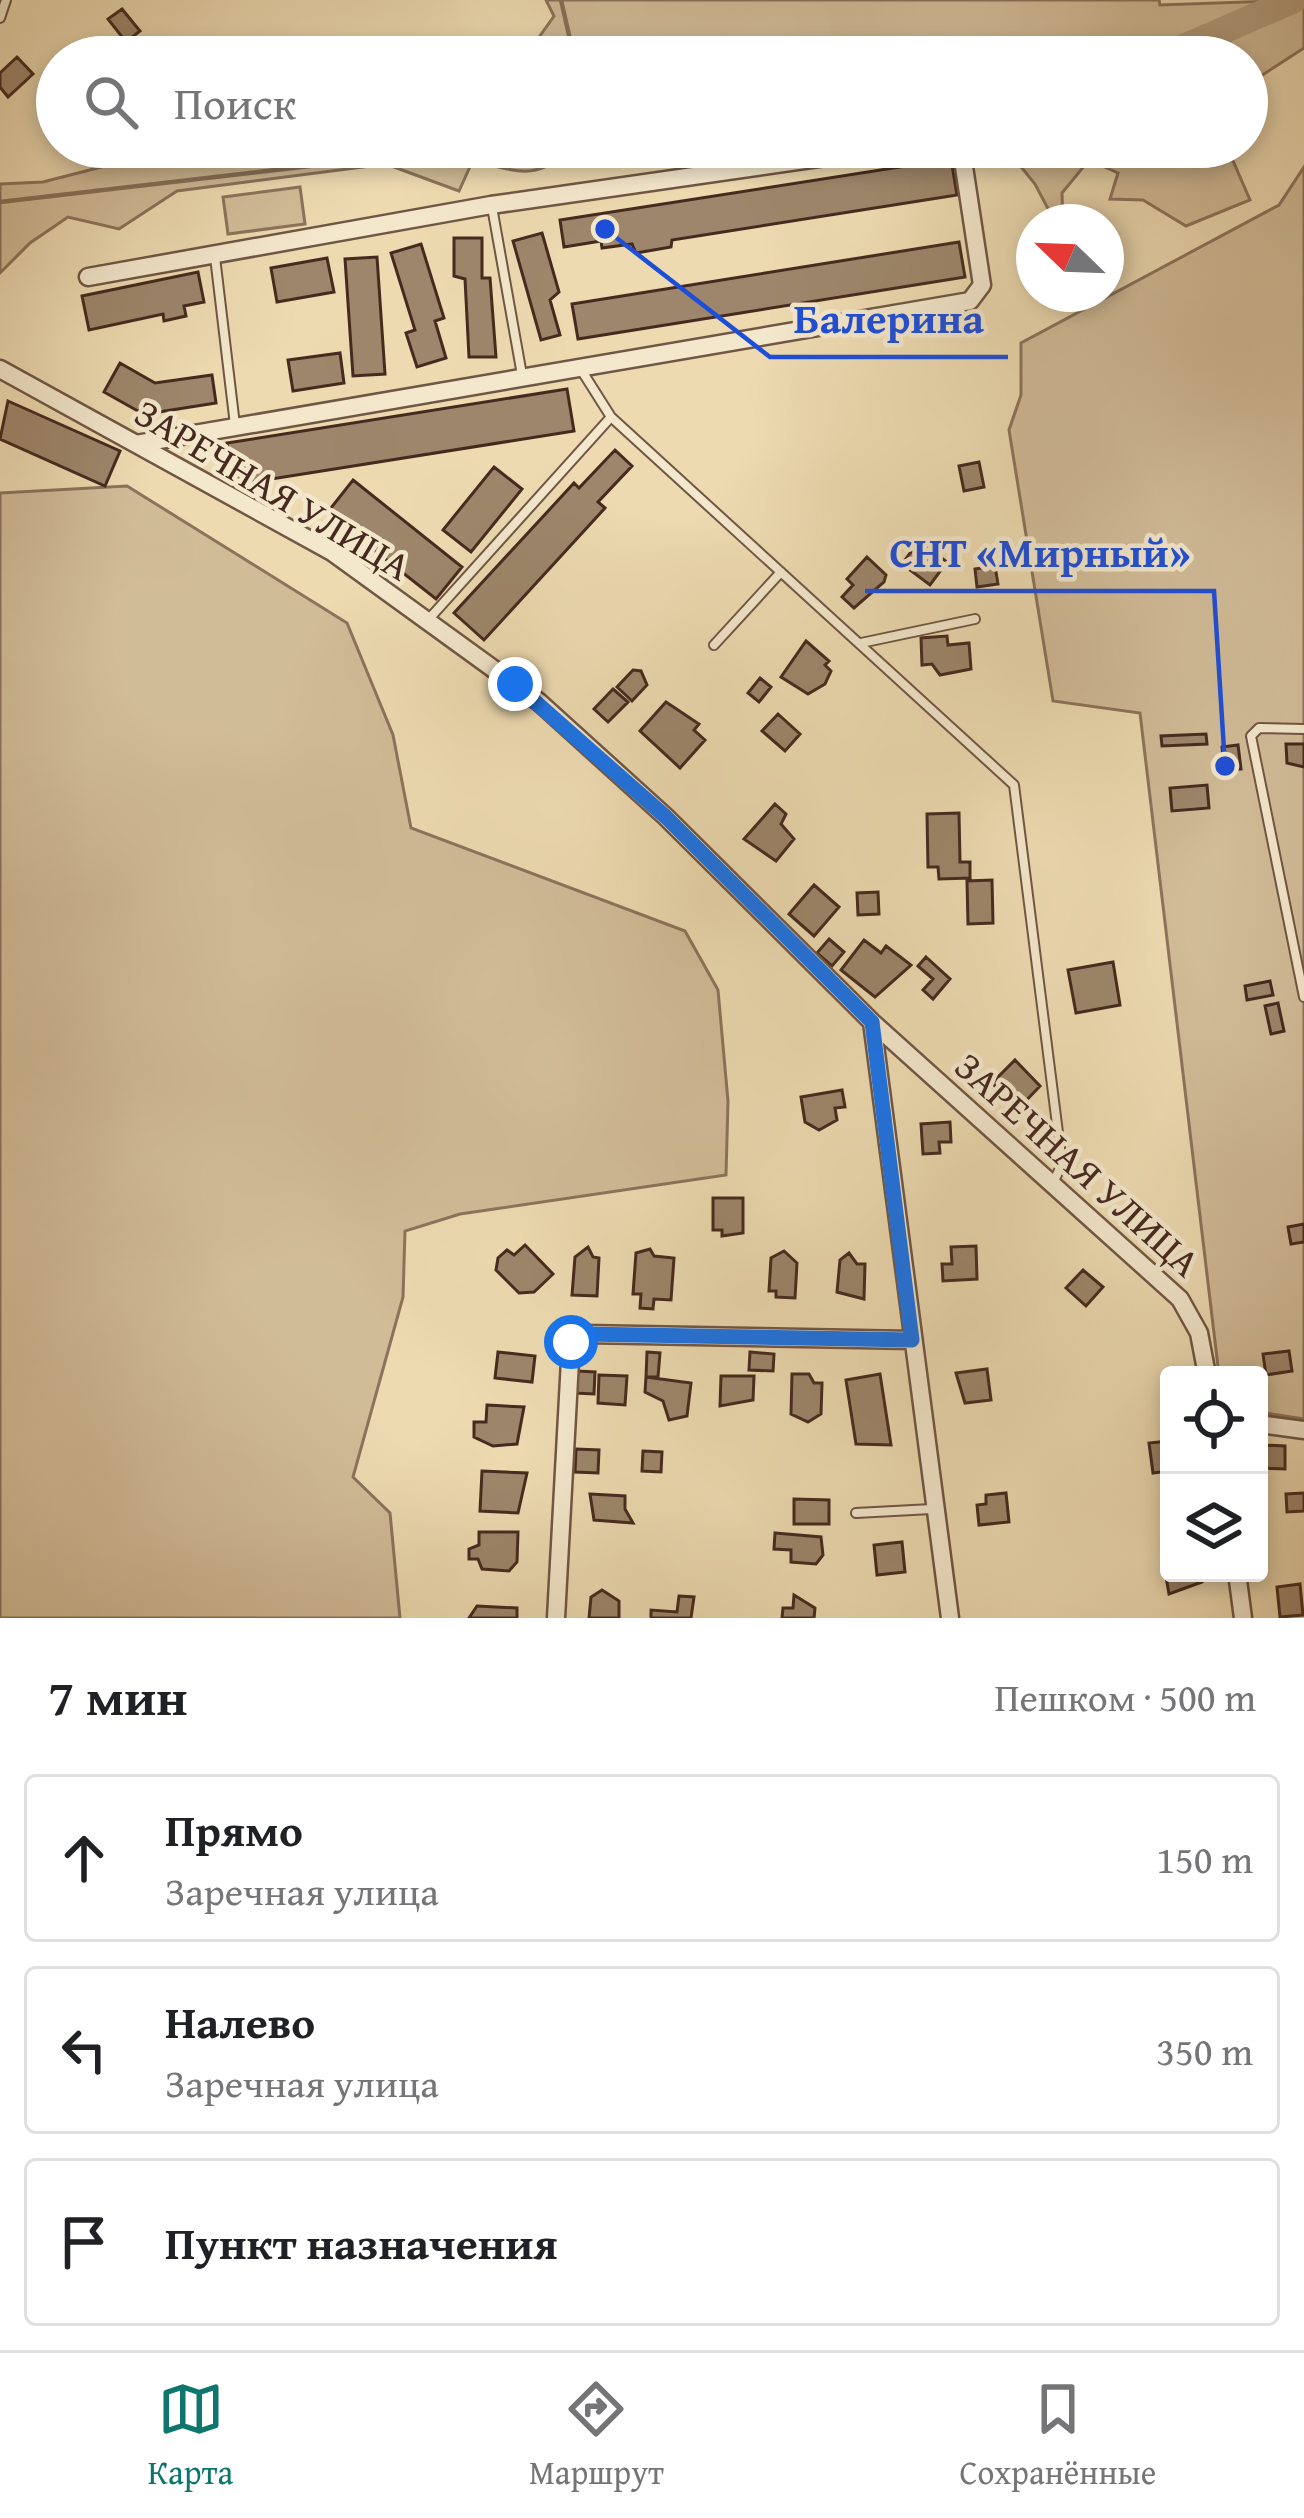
<!DOCTYPE html>
<html lang="ru">
<head>
<meta charset="utf-8">
<style>
	:root { --surface:#fff; --page:#f2f2f2; --text:#202124; --muted:#757577; --line:#e0e0e0; --accent:#0f766e }
	body { margin:0; font-family:"Gentium Book Plus",serif; background:var(--page); color:var(--text) }
	.controls { position:absolute; right:36px; bottom:36px; display:grid; overflow:hidden; border-radius:12px; box-shadow:0 6px 18px #0003 }
	.controls button { width:108px; height:108px; display:grid; place-items:center; padding:0; border:0; border-bottom:3px solid var(--line); background:var(--surface); color:var(--text); font:60px sans-serif }
	.compass { position:absolute; left:1016px; top:204px; width:108px; height:108px; border-radius:50%; background:var(--surface); box-shadow:0 6px 18px #0003; rotate:293deg }
	.stop { position:absolute; width:36px; height:36px; margin:-27px; border:9px solid #1a73e8; border-radius:50%; background:#fff }
	.stop.end { background:#1a73e8; border-color:#fff; box-shadow:0 3px 12px #0008 }
	.list { margin:0; padding:0; list-style:none }
	h2 { display:flex; justify-content:space-between; align-items:center; height:156px; margin:0; padding:0 48px; font-size:51px }
	h2 small { font-size:39px; font-weight:400; color:var(--muted) }
	.list li { display:grid; grid-template-columns:78px 1fr auto; gap:36px; align-items:center; box-sizing:border-box; height:168px; margin:0 24px 24px; padding:0 24px; border:3px solid var(--line); border-radius:12px }
	.list b { display:block; font-size:45px; white-space:nowrap }
	.list p { margin:0; font-size:39px; white-space:nowrap; color:var(--muted) }
	.list em { font-size:39px; font-style:normal; color:var(--muted) }
	.icon { flex:none; width:66px; height:66px; fill:none; stroke:currentColor; stroke-width:2; stroke-linecap:round; stroke-linejoin:round }
	.map { position:relative; flex:none; width:1304px; height:1618px; overflow:hidden }
	.search { position:absolute; background:var(--surface); box-shadow:0 6px 18px #0003; left:36px; right:36px; top:36px; height:132px; display:flex; align-items:center; gap:30px; box-sizing:border-box; padding:0 42px; border-radius:66px; color:var(--muted); font-size:45px }
	.sheet { height:732px; background:var(--surface) }
	nav { display:flex; justify-content:space-around; align-items:center; box-sizing:border-box; height:168px; border-top:3px solid var(--line); background:var(--surface); font-size:33px; color:var(--muted) }
	nav a { display:grid; justify-items:center; gap:6px }
	nav .on { color:var(--accent) }
	.map>svg:first-child { display:block }
	.green { fill:#d1bc98; stroke:#8c735c; stroke-width:3 }
	.lines { fill:none; stroke-linecap:round; stroke-linejoin:round }
	.stream { stroke:#887059; stroke-width:4.5 }
	.river { stroke:#b49e7f; stroke-width:27 }
	.building { fill:#9d866b; stroke:#462a1f; stroke-width:3 }
	.lane-casing { stroke:#705644; stroke-width:12 }
	.street-casing { stroke:#705644; stroke-width:21 }
	.lane { stroke:#f3e7cc; stroke-width:8 }
	.street { stroke:#f3e7cc; stroke-width:16 }
	.route { stroke:#1a73e8; stroke-width:15 }
	.labels { text-anchor:middle; stroke-width:9; stroke-linejoin:round; paint-order:stroke }
	.street-label { font-size:39px; fill:#462a1f; stroke:#f3e7cc }
	.leader { fill:none; stroke:#1d4ed8; stroke-width:4.5 }
	.callout-dot { fill:#1d4ed8; stroke:#f3e7cc; stroke-width:4.5 }
	.callout-label { font-size:42px; text-anchor:middle; font-weight:bold; fill:#1d4ed8; stroke:#f3e7cc; stroke-width:9; stroke-linejoin:round; paint-order:stroke }
</style>
</head>
<body>
<div class="map">
<svg width="1304" height="1618" viewBox="0 0 1304 1618">
	<rect width="100%" height="100%" fill="#eddab1"/>
	<filter id="stains"><feTurbulence type="fractalNoise" baseFrequency=".00167" numOctaves="4"/><feColorMatrix values="0 0 0 0 .2 0 0 0 0 .09 0 0 0 0 .02 0 0 0 .5 -.17"/></filter>
	<radialGradient id="worn" r=".72"><stop offset=".6" stop-color="#630" stop-opacity="0"/><stop offset="1" stop-color="#630" stop-opacity=".3"/></radialGradient>
	<path class="green" d="M546,0H1159L1160,5L1304,0V48L1247,85V57H450L463,43L537,40L554,16Z
		M179,147H576C534,181 522,173 473,160L459,191L386,164L177,191L119,229L68,217L30,243L0,273V184L43,182Z
		M690,147H808C768,175 732,165 690,147Z
		M1005,147H1227L1250,200L1186,226L1143,200L1110,199L1118,173L1089,160L1062,193L1063,222H1055L1035,184Z
		M1304,167V1419L1259,1412V1375H1219L1140,713L1053,701L1009,430L1021,395V343L1279,205Z
		M300,187L305,224L228,234L223,197Z
		M127,486L347,623L393,735L411,828L685,931L718,990L728,1101L726,1175L460,1214L405,1231L403,1297L353,1477L390,1513L400,1618H0V493Z"/>
	<g class="lines">
		<path class="stream" d="M561,0L574,57
			M0,202L475,147"/>
		<path class="river" d="M1162,57L1293,0"/>
	</g>
	<path class="building" d="M122,9L140,31L126,42L108,19Z
		M17,57L33,74L8,97L0,87V73Z
		M640,147H662L663,160L641,162Z
		M951,159L957,195L672,240L671,247L636,253L632,244L602,248L601,241L564,247L560,220Z
		M542,233L559,292L550,300L560,335L541,340L513,241Z
		M454,238H482V278H490L496,357H469L465,279L454,276Z
		M959,242L965,277L578,339L572,304Z
		M421,244L444,318L435,321L446,358L417,367L406,333L415,330L391,253Z
		M377,257L385,374L353,376L345,259Z
		M327,258L334,292L277,302L271,268Z
		M198,272L204,302L184,306L186,316L164,321L163,314L89,330L82,296Z
		M340,353L344,383L293,391L288,360Z
		M120,363L155,383L212,375L216,403L159,412L152,419L104,392Z
		M567,389L574,431L233,485L227,443Z
		M8,401L120,451L105,486L0,439Z
		M615,450L632,466L598,502L605,508L484,640L454,613L574,483L579,488Z
		M979,462L984,487L964,491L959,466Z
		M494,467L522,489L471,552L443,530Z
		M353,480L462,567L436,599L327,513Z
		M919,541L947,562L930,585L902,564Z
		M867,557L886,575L884,582L854,608L842,597L853,585L847,579Z
		M995,566L998,584L977,587L975,569Z
		M947,636L948,645L969,643L971,669L940,675L932,664L922,665L921,638Z
		M806,641L829,661L825,665L831,671L825,684L808,694L781,677Z
		M633,670L641,671L647,685L632,701L617,687Z
		M760,678L771,687L759,702L748,693Z
		M613,689L628,702L608,722L594,709Z
		M666,702L699,724L694,730L705,740L680,768L640,731Z
		M778,714L800,734L785,751L762,731Z
		M1206,734L1207,744L1162,746L1161,736Z
		M1286,744H1304V767L1287,763Z
		M1238,745L1241,769L1224,771L1222,747Z
		M1207,785L1209,808L1172,811L1170,788Z
		M775,804L786,814L781,824L794,839L776,861L744,839Z
		M959,813L960,862H970V878L939,879L938,867H928L927,814Z
		M992,880L993,923L968,924L967,881Z
		M814,885L839,907L814,936L789,914Z
		M878,892L879,914L858,915L857,893Z
		M829,939L844,952L832,966L817,953Z
		M864,940L881,953L886,946L911,965L875,997L841,970Z
		M926,957L950,979L933,999L923,990L933,979L918,966Z
		M1113,962L1120,1005L1076,1013L1068,970Z
		M1270,981L1273,995L1247,1000L1245,986Z
		M1278,1003L1284,1031L1271,1034L1265,1006Z
		M1015,1060L1040,1086L1018,1109L992,1083Z
		M842,1090L845,1107L835,1108L837,1120L819,1130L805,1122L801,1097Z
		M950,1122L951,1142H939L940,1153L923,1154L921,1124Z
		M713,1198H743V1233L722,1236V1230H713Z
		M1304,1224V1242L1291,1244L1288,1227Z
		M525,1245L553,1274L534,1292L519,1293L496,1270L498,1258L507,1250L514,1255Z
		M976,1246L977,1279L943,1281L942,1264H952L951,1247Z
		M588,1247L593,1257L599,1258L597,1296L572,1295L575,1257Z
		M650,1249L654,1256L674,1258L671,1300L654,1299L653,1309L640,1308L641,1294H633L636,1253Z
		M784,1251L797,1263L795,1298L776,1297V1291H769L771,1258Z
		M849,1253L857,1264H865L864,1299L837,1292L840,1260Z
		M1083,1270L1103,1287L1086,1306L1066,1288Z
		M1289,1351L1292,1371L1266,1375L1263,1354Z
		M498,1352L535,1356L532,1382L495,1378Z
		M647,1352L660,1353L658,1377H646Z
		M750,1352L774,1354L773,1371L749,1370Z
		M987,1369L991,1400L965,1403L956,1373Z
		M577,1371L595,1372L594,1394L575,1393Z
		M792,1374H809L814,1383H822L821,1414L808,1422L791,1414Z
		M880,1374L891,1445L856,1444L846,1380Z
		M599,1375L627,1376L625,1405L598,1403Z
		M721,1376H754L753,1400L720,1406Z
		M646,1377L691,1383L687,1416L669,1420L663,1401L645,1392Z
		M487,1405L524,1407L517,1444L493,1446L474,1437V1422H486Z
		M1169,1441V1471L1153,1473L1149,1443Z
		M1262,1445L1285,1446V1469L1261,1468Z
		M576,1449L599,1450L598,1473L575,1472Z
		M643,1451L662,1452L661,1472L642,1471Z
		M482,1471L527,1473L518,1513L480,1511Z
		M1006,1493L1009,1522L979,1525L977,1505L986,1504V1495Z
		M1304,1493V1511L1287,1512L1286,1494Z
		M590,1494L625,1496V1509L633,1523L594,1520Z
		M794,1499L829,1500V1524H794Z
		M479,1532H518L517,1562L509,1571L482,1569L478,1559H469V1549L479,1545Z
		M775,1533L821,1537L823,1555L816,1564L791,1562V1550L774,1549Z
		M902,1542L905,1572L877,1575L874,1545Z
		M1169,1564V1573H1200L1202,1582L1169,1594L1164,1565Z
		M1300,1584L1303,1615L1280,1617L1277,1587Z
		M602,1590L619,1601V1618H589L591,1597Z
		M794,1595L815,1608L814,1618H782L783,1608H793Z
		M679,1596L694,1597L691,1618H651V1610L677,1612Z
		M477,1606L517,1608V1618H469Z"/>
	<g class="lines">
		<defs>
			<path id="lane" d="M0,18L6,0
				M492,207L522,375
				M215,257L235,425
				M580,368L611,417L1014,785L1062,1164L1054,1181
				M428,620L611,417
				M861,643L975,619
				M714,645L781,572
				M1304,729L1259,728L1251,736L1304,997
				M856,1513L932,1509"/>
			<path id="street" d="M88,277L491,205L895,147
				M0,369L332,552L539,702L666,817L872,1022L1180,1299L1199,1333L1207,1375
				M136,444L970,301L982,285L961,147
				M872,1022L950,1618
				M1259,1424L1304,1430
				M1237,1573L1243,1618
				M556,1618L571,1342L583,1334L912,1340"/>
		</defs>
		<use href="#lane" class="lane-casing"/>
		<use href="#street" class="street-casing"/>
		<use href="#lane" class="lane"/>
		<use href="#street" class="street"/>
	</g>
	<g class="lines">
		<path class="route" d="M515,684L666,817L872,1022L912,1340L583,1334L571,1342"/>
	</g>
	<g class="labels">
		<g class="street-label">
			<text transform="translate(273 489) rotate(31)" y="14">ЗАРЕЧНАЯ УЛИЦА</text>
			<text transform="translate(1078 1164) rotate(42)" y="14">ЗАРЕЧНАЯ УЛИЦА</text>
		</g>
	</g>
	<path class="leader" d="M605 229L770 357H1008M1225 766L1214 591H865"/>
	<g class="callout-dot">
		<circle cx="605" cy="229" r="12"/>
		<circle cx="1225" cy="766" r="12"/>
	</g>
	<g class="callout-label">
		<text x="889" y="333">Балерина</text>
		<text x="1040" y="567">СНТ «Мирный»</text>
	</g>
	<rect width="100%" height="100%" filter="url(#stains)"/>
	<rect width="100%" height="100%" fill="url(#worn)"/>
</svg>
<div class="controls">
<button><svg class="icon" aria-label="locate" viewBox="0 0 24 24"><circle cx="12" cy="12" r="6"/><path d="M12 2v4M12 18v4M2 12h4M18 12h4"/></svg></button>
<button><svg class="icon" aria-label="layers" viewBox="0 0 24 24"><path d="M12 4l9 5-9 5-9-5zM3 14l9 5 9-5"/></svg></button>
</div>
<svg class="compass" viewBox="-18 -18 36 36"><path d="M0-13l5 13h-10z" fill="#e53935"/><path d="M0 13l5-13h-10z" fill="#757577"/></svg>
<div class="stop" style="left:571px;top:1342px"></div>
<div class="stop end" style="left:515px;top:684px"></div>
<div class="search"><svg class="icon" aria-label="search" viewBox="0 0 24 24"><circle cx="10" cy="10" r="6"/><path d="M15 15l6 6"/></svg>Поиск</div>
</div>
<section class="sheet">
<h2>7 мин<small>Пешком · 500 m</small></h2>
<ul class="list">
<li><svg class="icon" aria-label="ahead" viewBox="0 0 24 24"><path d="M12 20V5M6 11l6-6 6 6"/></svg><div><b>Прямо</b><p>Заречная улица</p></div><em>150 m</em></li>
<li><svg class="icon" aria-label="left" viewBox="0 0 24 24"><path d="M17 20v-9H6M10 6l-5 5 5 5"/></svg><div><b>Налево</b><p>Заречная улица</p></div><em>350 m</em></li>
<li><svg class="icon" aria-label="arrive" viewBox="0 0 24 24"><path d="M6 21V4h12l-3 4 3 4H6"/></svg><div><b>Пункт назначения</b></div></li>
</ul>
</section>
<nav>
<a class="on"><svg class="icon" aria-label="map" viewBox="0 0 24 24"><path d="M3 6l6-2 6 2 6-2v14l-6 2-6-2-6 2zM9 4v14M15 6v14"/></svg>Карта</a>
<a><svg class="icon" aria-label="directions" viewBox="0 0 24 24"><path d="M12 3l9 9-9 9-9-9zM9 14v-3h6M13 9l2 2-2 2"/></svg>Маршрут</a>
<a><svg class="icon" aria-label="saved" viewBox="0 0 24 24"><path d="M7 4h10v16l-5-4-5 4z"/></svg>Сохранённые</a>
</nav>
</body>
</html>
